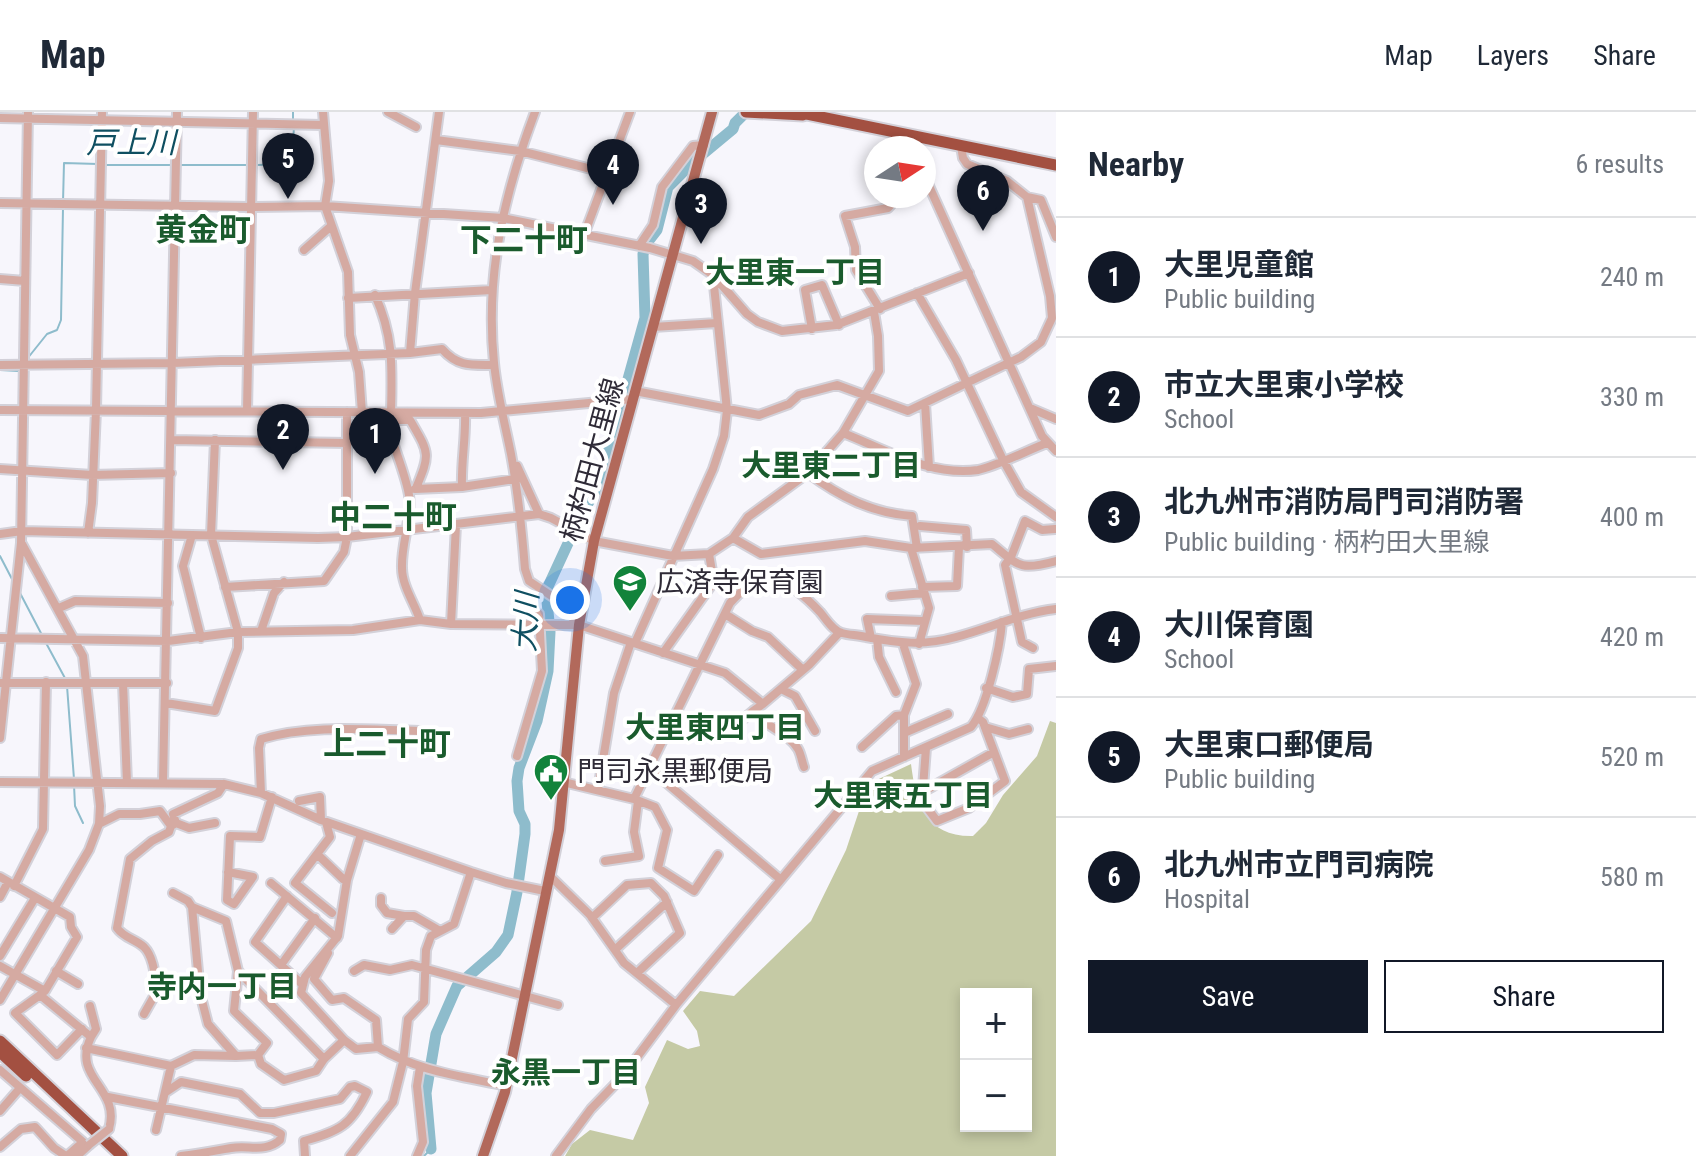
<!DOCTYPE html>
<html lang="en">
<head>
<meta charset="utf-8">
<style>
	:root { --surface:#fff; --page:#f2f2f3; --text:#1f2937; --muted:#747a83; --line:#e0e1e3; --accent:#111827 }
	body { margin:0; font-family:"Roboto Condensed","Noto Sans JP",sans-serif; background:var(--page); color:var(--text) }
	.controls { position:absolute; right:24px; bottom:24px; display:grid; overflow:hidden; border-radius:0px; box-shadow:0 4px 12px #0003 }
	.controls button { width:72px; height:72px; display:grid; place-items:center; padding:0; border:0; border-bottom:2px solid var(--line); background:var(--surface); color:var(--text); font:40px sans-serif }
	.compass { position:absolute; left:864px; top:24px; width:72px; height:72px; border-radius:50%; background:var(--surface); box-shadow:0 4px 12px #0003; rotate:78deg }
	.you { position:absolute; left:570px; top:488px; width:28px; height:28px; margin:-20px; border:6px solid #fff; border-radius:50%; background:#1a73e8; box-shadow:0 0 0 12px #1a73e833 }
	.badge { display:grid; place-items:center; width:52px; height:52px; border-radius:50%; background:var(--accent); color:#fff; font-size:26px; font-weight:700 }
	.pin { position:absolute; translate:-50% -66px; filter:drop-shadow(0 2px 4px #0008) }
	.pin::after { content:''; position:absolute; top:42px; width:28px; height:24px; background:inherit; clip-path:polygon(0 0,100% 0,50% 100%) }
	.list { margin:0; padding:0; list-style:none }
	h2 { display:flex; justify-content:space-between; align-items:center; height:104px; margin:0; padding:0 32px; font-size:34px }
	h2 small { font-size:26px; font-weight:400; color:var(--muted) }
	.list li { display:grid; grid-template-columns:52px 1fr auto; gap:24px; align-items:center; box-sizing:border-box; height:120px; padding:0 32px; border-top:2px solid var(--line) }
	.list b { display:block; font-size:30px; white-space:nowrap }
	.list p { margin:0; font-size:26px; white-space:nowrap; color:var(--muted) }
	.list em { font-size:26px; font-style:normal; color:var(--muted) }
	.actions { display:flex; gap:16px; padding:24px 32px }
	.actions a { flex:1; padding:18px 0; border:2px solid var(--accent); border-radius:0px; text-align:center; font-size:28px; color:var(--accent) }
	.actions .main { background:var(--accent); color:#fff }
	.map { position:relative; flex:none; width:1056px; height:1044px; overflow:hidden }
	header { display:flex; align-items:center; gap:48px; box-sizing:border-box; height:112px; padding:0 40px; background:var(--surface); border-bottom:2px solid var(--line) }
	header strong { font-size:38px }
	nav { display:flex; gap:44px; margin-inline-start:auto; font-size:28px }
	main { display:flex }
	aside { flex:1; background:var(--surface) }
	.map>svg:first-child { display:block }
	.green { fill:#c5caa5; fill-rule:evenodd }
	.lines { fill:none; stroke-linecap:round; stroke-linejoin:round }
	.stream { stroke:#8ebccc; stroke-width:2 }
	.river { stroke:#8ebccc; stroke-width:11 }
	.minor-casing { stroke:#d3d1d9; stroke-width:12 }
	.major-casing { stroke:#d3d1d9; stroke-width:14 }
	.highway-casing { stroke:#d3d1d9; stroke-width:15 }
	.minor { stroke:#d5aaa2; stroke-width:8 }
	.major { stroke:#b2695b; stroke-width:10 }
	.highway { stroke:#a35041; stroke-width:11 }
	.minor-bridge-casing { stroke:#d3d1d9; stroke-width:12; stroke-linecap:butt }
	.minor-bridge { stroke:#d5aaa2; stroke-width:8 }
	.labels { text-anchor:middle; stroke-width:8; stroke-linejoin:round; paint-order:stroke }
	.street-label { font-size:28px; fill:#2f2b37; stroke:#fff }
	.poi-label { font-size:28px; fill:#2f2b37; stroke:#fff; text-anchor:start }
	.water-label { font-size:30px; font-style:italic; fill:#0f4f61; stroke:#fff }
	.neighbourhood-label { font-size:30px; font-weight:bold; fill:#1a5b2d; stroke:#fff }
	.quarter-label { font-size:32px; font-weight:bold; fill:#1a5b2d; stroke:#fff }
</style>
</head>
<body>
<header>
<strong>Map</strong>
<nav><a>Map</a><a>Layers</a><a>Share</a></nav>
</header>
<main>
<div class="map">
<svg width="1056" height="1044" viewBox="0 0 1056 1044">
	<rect width="100%" height="100%" fill="#f7f6fc"/>
	<path class="green" d="M1050,609L1056,611V1044H565L572,1032L590,1018L633,1028L649,991L645,975L667,928L688,937L700,934L697,919L683,899L700,879L734,884L811,809L846,738L868,672L911,652C916,692 926,725 973,724L986,711L1003,683L1037,644ZM966,882H1026V1014H966Z"/>
	<g class="lines">
		<path class="stream" d="M293,0V7
			M105,53H174
			M181,53H250
			M257,53L292,52L294,14
			M63,90L64,51L98,52
			M27,247L47,222L57,218L61,208L63,96
			M0,258L18,259L21,255
			M0,444L13,469
			M20,481L43,525
			M46,531L66,568
			M67,574L74,667
			M74,673L75,694L83,711
			M424,1044L431,1037"/>
		<path class="river" d="M431,1037L426,981L436,922L457,874L496,840L508,823L517,780L525,722V712L519,699L517,669L519,656L537,609L548,559L550,520L546,479L582,401L598,375L645,206L643,142L647,131L657,118L668,75L692,51L733,17L735,11L746,0"/>
		<defs>
			<path id="minor" d="M323,0L329,69L325,94L348,160L350,223L359,260L362,301
				M388,0L416,15
				M535,0C504,82 485,163 494,251C497,282 505,312 511,342C518,380 522,419 525,457L529,469L553,485L579,513
				M0,6L323,13
				M436,28L520,39L607,61
				M924,63L1042,324L1056,339
				M1027,85L1041,88L1056,125
				M0,91L251,95L325,94L503,106L650,136L693,149L713,163L747,202L758,210L782,219L836,213L969,161
				M584,123L630,0
				M639,134L653,113L662,75L693,34L704,33
				M304,138L330,115
				M0,167L25,169
				M917,181L956,248L1003,348L1021,380L1056,405
				M375,183C394,225 392,256 391,301
				M348,186L492,178
				M880,197L856,158L855,135L845,104L888,96L899,84
				M653,215L717,211
				M812,217L805,178L822,173L839,213
				M410,241L415,181L439,0
				M0,253L173,251L410,241L442,237C458,255 471,253 494,253
				M635,279L759,303L789,292L799,283L837,273L908,299L1021,245L1041,230L1052,206L1050,184L1027,85L1007,69L967,52L963,46L961,34
				M925,291L929,355
				M1030,296L1056,307
				M0,298L481,301L632,287
				M247,299L253,0
				M382,301C390,323 405,360 409,383C412,407 401,432 402,456C402,474 415,492 420,508
				M465,301C466,326 461,350 462,375L515,367
				M385,308H410C429,341 431,341 416,376
				M843,321C886,338 932,365 978,358C997,354 1028,338 1047,331
				M172,328L348,331
				M517,354L539,402
				M0,357L92,363L171,361
				M808,361C840,385 872,401 912,404L917,436
				M415,377L462,375
				M920,414L966,418L967,435
				M88,421L92,391L96,298L102,0
				M0,422L22,419L318,426L347,425L539,402L551,406L594,429L673,444L709,442L733,426L748,405L808,361L843,321L879,259L878,224L874,200
				M192,423L183,454L201,526
				M733,426L761,442L865,429L911,436L992,432C1019,454 1019,459 1056,449
				M911,436L929,496L919,532
				M225,475L324,469L344,440L347,425V300
				M922,475L957,474L959,435
				M891,484L924,481
				M59,496L75,489L168,491
				M725,502L752,519L768,525L803,558
				M451,512L456,413
				M261,519L274,481L284,470
				M0,526L168,529L238,520L353,518L420,508L451,512L579,513L725,561L763,592L809,553L839,521
				M871,526L867,507L923,509
				M877,527L879,545L896,580
				M635,531L713,357L724,324L727,298L713,164
				M903,532L916,572L904,603V621
				M1033,536L1022,530L1005,453L1011,445L1025,409L1042,418L1055,417
				M663,541L710,475L713,465L709,442
				M0,571H167
				M123,571L127,671
				M986,576L1013,585L1027,582L1029,557L1056,554
				M781,577L795,584L815,619
				M166,591L215,599L238,536V520L211,423L215,328
				M763,592L753,599C765,615 788,620 798,637C801,642 802,650 804,655
				M985,615L1009,622L1028,617
				M729,619L753,599
				M0,626L21,431L28,0
				M862,635L896,604L904,603
				M926,636L922,689L937,709L969,696L1005,669L983,610L978,606
				M517,644L542,559L539,502
				M904,645V621L948,602
				M649,656L780,767
				M0,670L224,672L261,681L321,708L471,760L506,771L545,779
				M163,670L177,0
				M563,670L634,687L730,491C764,452 790,468 820,500C826,507 833,519 842,521C849,523 858,523 866,525C898,531 924,534 956,525C990,516 1021,501 1056,497
				M598,678L614,581L631,530
				M261,681L259,636L261,627C311,612 367,618 419,619
				M921,681L994,640
				M634,687L655,695L667,718L658,756L694,779L718,743
				M299,689L320,685L321,708
				M326,710L330,725L295,771L332,801
				M176,711L189,716L215,711
				M99,712L119,702H140L160,699L171,714L176,711L173,702L218,681L224,672
				M317,742L343,767
				M605,749L639,744L634,720L638,689
				M228,760L253,765L234,792L227,788L230,724L260,725L272,685
				M550,764L590,803L624,851L676,893
				M0,765L70,805L71,815L77,825L45,879L0,854
				M271,771L337,826
				M14,774L43,717L46,570
				M173,781L188,789L192,795
				M287,784L255,830L303,873
				M0,785L8,770
				M381,786V793L387,801L404,804
				M592,806L627,773L651,771L664,784L680,821L637,861
				M392,817L404,804H414L440,819
				M618,835L667,790
				M328,841L314,867L332,888L344,886L376,908L378,935L356,937L344,928
				M0,844L35,786
				M281,853L315,806
				M56,859L78,872
				M354,859L364,853L390,858L412,853L558,893
				M0,888L89,738L99,712L100,694L83,544L22,432
				M90,894L96,917L91,925
				M144,902L157,879C155,865 154,845 144,835C135,827 124,826 117,816L130,747L152,729L169,720L171,714
				M82,917L57,943L15,901L40,883L91,925C71,967 121,975 109,1017
				M378,935C419,960 461,964 507,974
				M86,936L171,954L194,943L236,944L208,912L200,881L192,795L226,809L238,859L324,947L344,928L301,881L305,865L338,824L347,768L361,722
				M258,943L261,952L284,968L316,959L324,947
				M236,944L258,943L267,931L234,899L238,859
				M0,958L83,1030L67,1044
				M166,980L181,970L240,982L260,1001H274L340,987L350,975L355,974L367,980C351,1014 339,1019 304,1029L305,1044
				M108,985L272,1017L281,1022L280,1028C265,1041 249,1033 231,1036C214,1039 198,1042 181,1044
				M0,999L20,976
				M156,1018L171,954
				M0,1035L21,1017L35,1015L54,1036L66,1044
				M77,1044L89,1033
				M350,1044L393,990L403,950L408,907L424,890L426,838L431,824L454,812L471,760
				M417,1044L423,1030L417,974L420,955
				M556,1044L591,997L623,964L676,893L872,659L971,615C987,596 1000,535 1002,510"/>
			<path id="major" d="M483,1044L505,980L559,718L579,513L594,429L712,0"/>
			<path id="highway" d="M746,0L803,3
				M797,0L1056,53
				M0,929L122,1044
				M0,940L26,964"/>
		</defs>
		<use href="#minor" class="minor-casing"/>
		<use href="#major" class="major-casing"/>
		<use href="#highway" class="highway-casing"/>
		<use href="#minor" class="minor"/>
		<use href="#major" class="major"/>
		<use href="#highway" class="highway"/>
		<defs>
			<path id="minor-bridge" d="M89,1033L109,1017"/>
		</defs>
		<use href="#minor-bridge" class="minor-bridge-casing"/>
		<use href="#minor-bridge" class="minor-bridge"/>
	</g>
	<defs>
		<symbol id="school-pin" viewBox="-11 -11 22 30"><path d="M0 17L-7.5 6A9.5 9.5 0 1 1 7.5 6Z" fill="#12833b" stroke="#fff"/><path d="M0-5L7-2L0 1L-7-2ZM-4 1L0 2.5L4 1V4Q0 6-4 4Z" fill="#fff"/></symbol>
		<symbol id="civic-pin" viewBox="-11 -11 22 30"><path d="M0 17L-7.5 6A9.5 9.5 0 1 1 7.5 6Z" fill="#12833b" stroke="#fff"/><path d="M-.6-6.5H3V-4.5H.6V-3L4-1V1h2V6H-6V1h2V-1L-.6-3ZM-1.2 2.5V6h2.4V2.5Z" fill="#fff"/></symbol>
	</defs>
	<g fill-rule="evenodd">
		<use href="#school-pin" x="610" y="450" width="40" height="54"/>
		<use href="#civic-pin" x="531" y="639" width="40" height="54"/>
	</g>
	<g class="labels">
		<g class="street-label">
			<text transform="translate(592 348) rotate(-75)" y="10">柄杓田大里線</text>
		</g>
		<g class="poi-label">
			<text x="656" y="480">広済寺保育園</text>
			<text x="577" y="669">門司永黒郵便局</text>
		</g>
		<g class="water-label">
			<text x="131" y="41">戸上川</text>
			<text transform="translate(526 510) rotate(-87)" y="10">大川</text>
		</g>
		<g class="neighbourhood-label">
			<text x="795" y="171">大里東一丁目</text>
			<text x="831" y="364">大里東二丁目</text>
			<text x="715" y="626">大里東四丁目</text>
			<text x="903" y="694">大里東五丁目</text>
			<text x="222" y="885">寺内一丁目</text>
			<text x="566" y="971">永黒一丁目</text>
		</g>
		<g class="quarter-label">
			<text x="203" y="129">黄金町</text>
			<text x="524" y="139">下二十町</text>
			<text x="393" y="416">中二十町</text>
			<text x="387" y="643">上二十町</text>
		</g>
	</g>
</svg>
<div class="controls">
<button>+</button>
<button>−</button>
</div>
<svg class="compass" viewBox="-18 -18 36 36"><path d="M0-13l5 13h-10z" fill="#e53935"/><path d="M0 13l5-13h-10z" fill="#747a83"/></svg>
<div class="you"></div>
<div class="pin badge" style="left:375px;top:362px">1</div>
<div class="pin badge" style="left:283px;top:358px">2</div>
<div class="pin badge" style="left:701px;top:132px">3</div>
<div class="pin badge" style="left:613px;top:93px">4</div>
<div class="pin badge" style="left:288px;top:87px">5</div>
<div class="pin badge" style="left:983px;top:119px">6</div>
</div>
<aside>
<h2>Nearby<small>6 results</small></h2>
<ul class="list">
<li><span class="badge">1</span><div><b>大里児童館</b><p>Public building</p></div><em>240 m</em></li>
<li><span class="badge">2</span><div><b>市立大里東小学校</b><p>School</p></div><em>330 m</em></li>
<li><span class="badge">3</span><div><b>北九州市消防局門司消防署</b><p>Public building · 柄杓田大里線</p></div><em>400 m</em></li>
<li><span class="badge">4</span><div><b>大川保育園</b><p>School</p></div><em>420 m</em></li>
<li><span class="badge">5</span><div><b>大里東口郵便局</b><p>Public building</p></div><em>520 m</em></li>
<li><span class="badge">6</span><div><b>北九州市立門司病院</b><p>Hospital</p></div><em>580 m</em></li>
</ul>
<div class="actions"><a class="main">Save</a><a>Share</a></div>
</aside>
</main>
</body>
</html>
